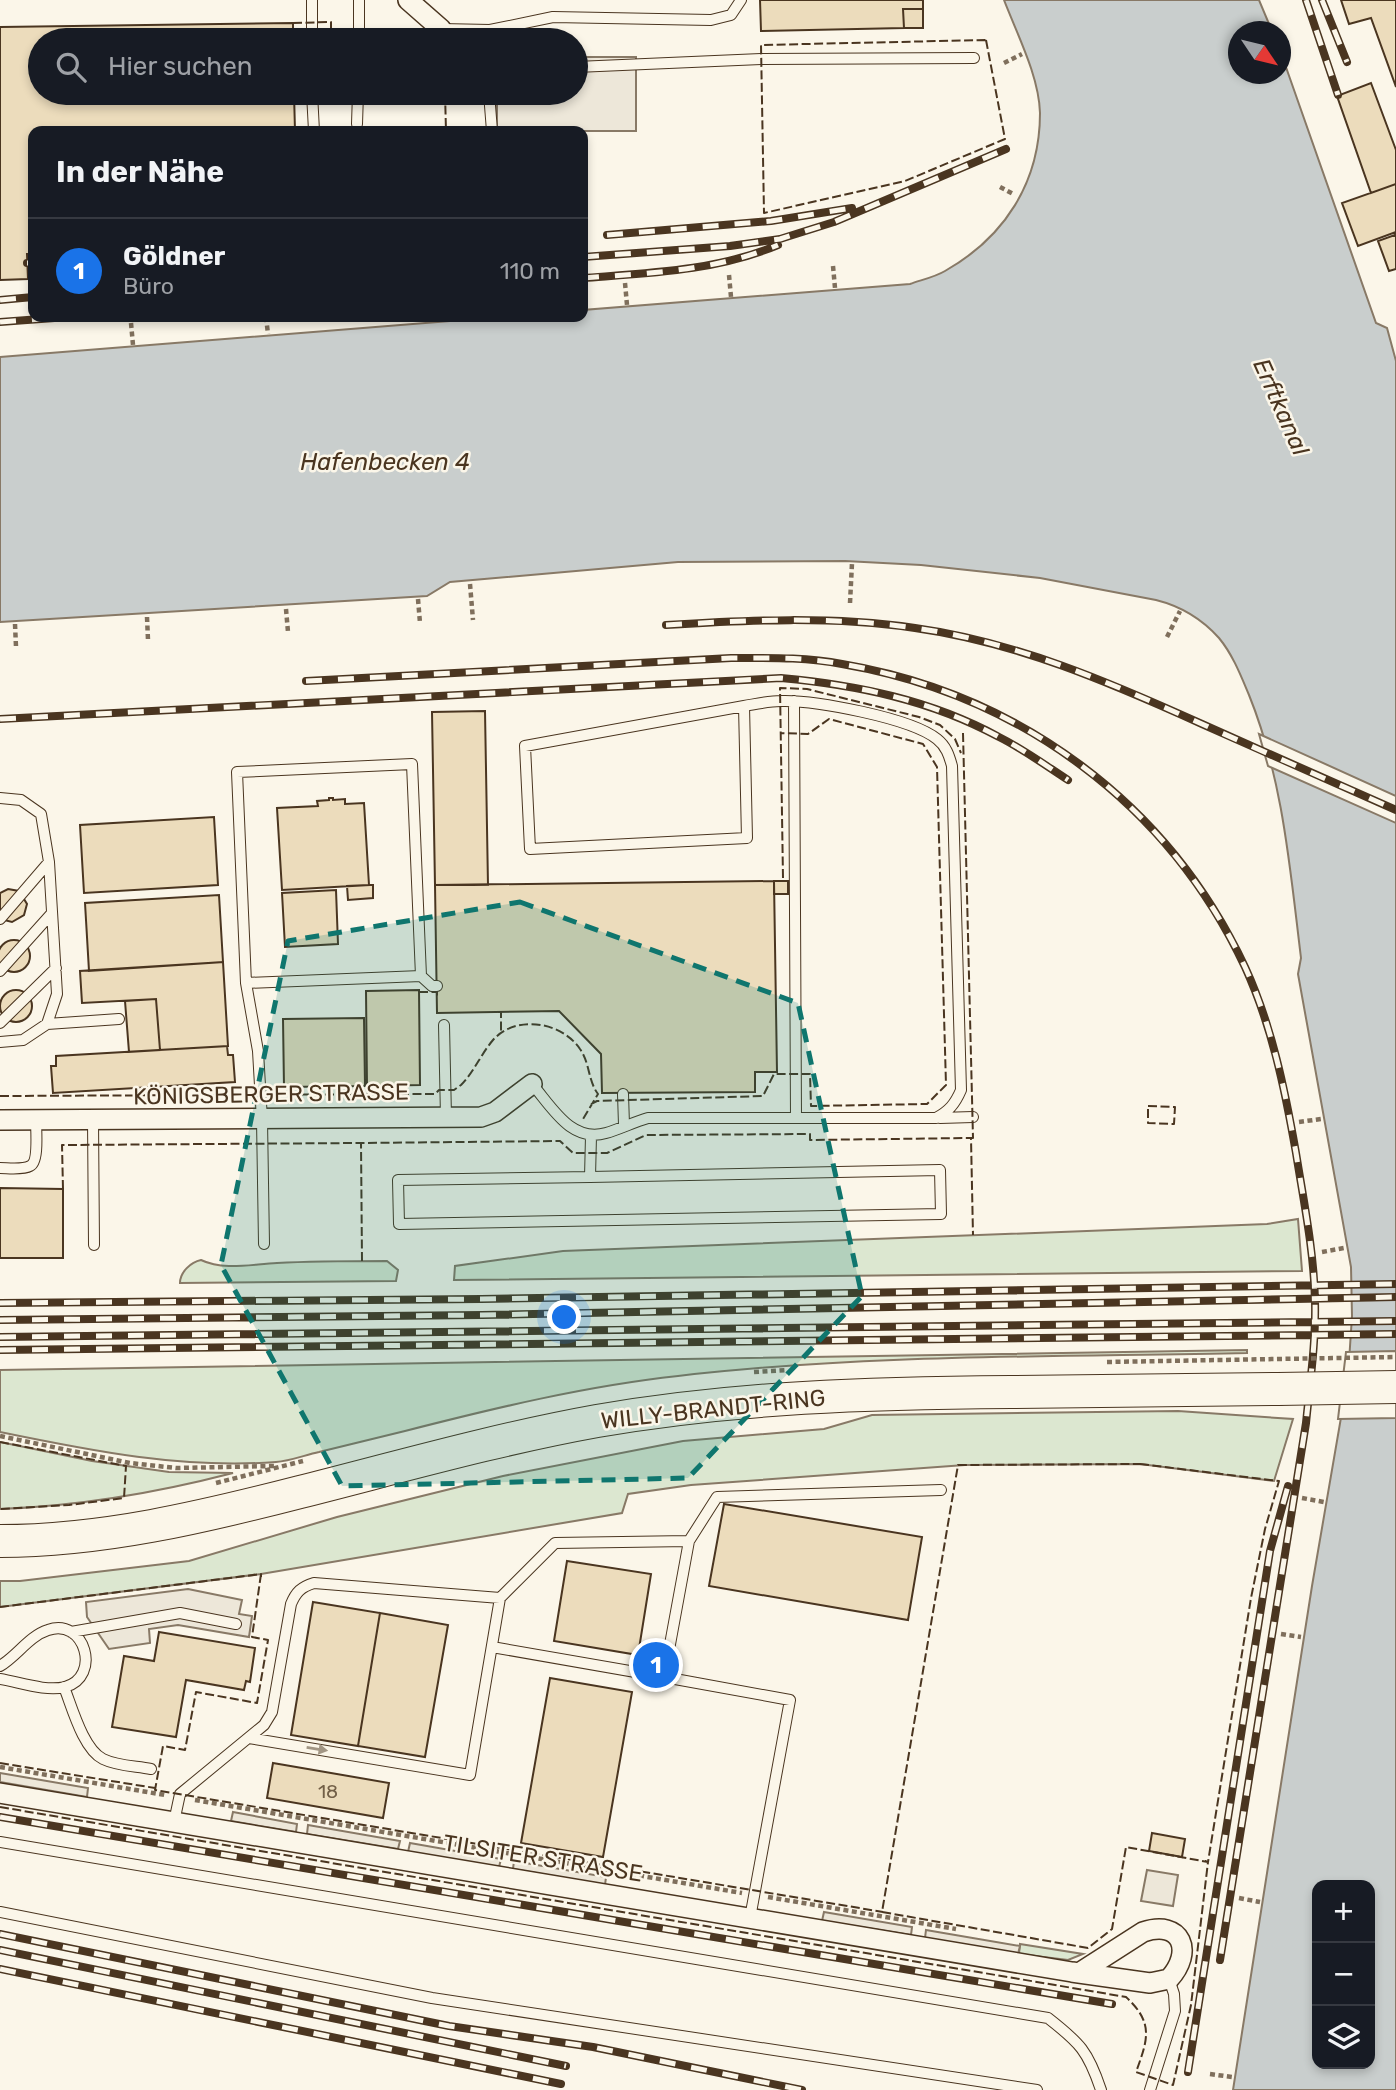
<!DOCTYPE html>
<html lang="de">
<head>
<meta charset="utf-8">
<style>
	:root { --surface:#171b24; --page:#20242c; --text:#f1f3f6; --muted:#9ea1a6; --line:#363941; --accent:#1a73e8 }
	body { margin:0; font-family:Rubik,sans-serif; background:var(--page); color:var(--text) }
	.controls { position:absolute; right:21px; bottom:21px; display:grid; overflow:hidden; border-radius:14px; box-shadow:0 4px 10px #0003 }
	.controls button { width:63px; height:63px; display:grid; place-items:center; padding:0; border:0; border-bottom:2px solid var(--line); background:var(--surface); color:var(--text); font:35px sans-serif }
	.compass { position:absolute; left:1228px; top:21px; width:63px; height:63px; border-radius:50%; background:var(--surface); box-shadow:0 4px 10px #0003; rotate:125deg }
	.you { position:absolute; left:565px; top:1318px; width:24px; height:24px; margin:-18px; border:5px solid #fff; border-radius:50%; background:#1a73e8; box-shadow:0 0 0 10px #1a73e833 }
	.badge { display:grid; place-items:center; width:46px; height:46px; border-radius:50%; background:var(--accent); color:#fff; font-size:23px; font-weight:700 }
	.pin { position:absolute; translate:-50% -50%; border:4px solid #fff; box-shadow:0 2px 7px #0006 }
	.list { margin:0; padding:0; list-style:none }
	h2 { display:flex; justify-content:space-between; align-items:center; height:91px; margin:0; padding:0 28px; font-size:30px }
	h2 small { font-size:23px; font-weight:400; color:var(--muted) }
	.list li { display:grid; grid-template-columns:46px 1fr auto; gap:21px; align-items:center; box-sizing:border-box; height:105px; padding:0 28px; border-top:2px solid var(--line) }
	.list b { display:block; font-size:26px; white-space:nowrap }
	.list p { margin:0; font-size:23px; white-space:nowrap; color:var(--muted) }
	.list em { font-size:23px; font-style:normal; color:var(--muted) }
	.icon { flex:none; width:38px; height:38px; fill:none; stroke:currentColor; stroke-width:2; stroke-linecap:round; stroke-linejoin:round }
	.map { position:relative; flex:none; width:1396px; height:2090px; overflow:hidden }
	.search { position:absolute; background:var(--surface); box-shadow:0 4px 10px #0003; left:28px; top:28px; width:560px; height:77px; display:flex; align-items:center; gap:18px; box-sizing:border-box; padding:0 24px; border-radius:38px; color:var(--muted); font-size:26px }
	.panel { position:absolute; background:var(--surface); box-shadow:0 4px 10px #0003; left:28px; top:126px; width:560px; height:196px; border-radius:14px }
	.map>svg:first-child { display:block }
	.green { fill:#dce7d0; stroke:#887966; stroke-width:2 }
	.parking { fill:#ede7d9; stroke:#887966; stroke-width:2 }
	.water { fill:#c9cecd; stroke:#887966; stroke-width:2; fill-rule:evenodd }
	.pier { fill:#fbf6e9; stroke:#887966; stroke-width:2 }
	.building { fill:#ecdcbc; stroke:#4a3520; stroke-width:2 }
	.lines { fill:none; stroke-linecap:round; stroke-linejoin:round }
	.service-casing { stroke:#4a3520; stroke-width:12 }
	.minor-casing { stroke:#4a3520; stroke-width:22 }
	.primary-casing { stroke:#4a3520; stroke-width:34 }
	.path { stroke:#7f6f5c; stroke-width:4.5; stroke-dasharray:5 3.5; stroke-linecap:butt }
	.service { stroke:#fbf6e9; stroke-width:10 }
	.minor { stroke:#fbf6e9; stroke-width:19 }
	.primary { stroke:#fbf6e9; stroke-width:32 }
	.rail-casing { stroke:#4a3520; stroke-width:8 }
	.rail { stroke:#fbf6e9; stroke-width:5; stroke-dasharray:16; stroke-linecap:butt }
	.primary-bridge-casing { stroke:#4a3520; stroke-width:34; stroke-linecap:butt }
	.path-bridge { stroke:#7f6f5c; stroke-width:4.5; stroke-dasharray:5 3.5; stroke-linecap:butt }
	.primary-bridge { stroke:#fbf6e9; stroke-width:32 }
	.fence { stroke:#4a3520; stroke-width:2; stroke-dasharray:9 3.5; stroke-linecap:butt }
	.oneway { fill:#a29684 }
	.marked { fill:#0f766e; fill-opacity:0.2; stroke:#0f766e; stroke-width:5; stroke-dasharray:14 9; stroke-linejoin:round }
	.labels { text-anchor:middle; stroke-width:5; stroke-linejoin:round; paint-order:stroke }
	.number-label { font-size:19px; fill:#725f47 }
	.street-label { font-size:23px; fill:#4a3520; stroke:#fbf6e9 }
	.water-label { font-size:24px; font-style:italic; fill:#4a3520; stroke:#fbf6e9 }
</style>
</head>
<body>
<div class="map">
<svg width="1396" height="2090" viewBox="0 0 1396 2090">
	<rect width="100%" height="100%" fill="#fbf6e9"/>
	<path class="green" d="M1298,1219L1302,1271L454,1280L455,1266L563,1251L1267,1224Z
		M201,1260C224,1271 252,1264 277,1263C314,1261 351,1261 387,1261L398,1270L396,1281L180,1283C180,1272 191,1262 201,1260Z
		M1247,1350V1353C1058,1357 866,1354 678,1376C586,1386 495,1408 405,1431C376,1438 348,1445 319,1452C305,1455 290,1461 276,1462C182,1469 92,1451 0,1432V1370Z
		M1178,1411L1293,1419L1274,1481L1140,1464L965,1465L691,1485L628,1494L622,1513L261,1574L0,1607V1581H20L189,1561L337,1517L503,1476L683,1441L824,1429L872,1415Z
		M0,1442L92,1461L169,1472L233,1473C156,1493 80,1506 0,1509Z
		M1020,1944L1083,1954L1068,1960L1019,1954Z"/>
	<path class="parking" d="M576,57H636V131H497V93H576Z
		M188,1589L242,1600L239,1614L252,1616L249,1637L178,1625L149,1629L150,1643L109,1649L87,1617L86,1602Z
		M0,1773L88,1788L87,1797L0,1782Z
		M233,1812L297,1824L296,1832L231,1821Z
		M308,1825L400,1841L398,1849L307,1834Z
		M410,1843L501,1859L499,1867L408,1852Z
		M514,1861L606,1877L605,1885L513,1869Z
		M1147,1870L1178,1875L1173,1906L1141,1901Z
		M824,1912L912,1927L911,1935L822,1921Z
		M926,1930L1020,1946L1018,1954L925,1938Z"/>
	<path class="water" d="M1004,0H1259L1272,31L1238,32V74H1280L1281,53L1376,323L1387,328L1396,361V2090H1233L1312,1586L1348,1377L1352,1316L1351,1267L1298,974L1301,958C1290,869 1283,779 1249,695C1241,676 1233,655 1219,638C1202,619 1180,606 1156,600L1040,578L921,565L845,561L678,562L450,582L427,596L0,622V357L500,317H583V310L910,284C921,280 935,277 945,271C1005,237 1040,182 1040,113C1039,76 1017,34 1004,0ZM1317,1885H1370V2064H1317Z"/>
	<path class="pier" d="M1259,734L1396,796V823L1268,766Z
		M1396,1351V1418L1338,1419L1346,1352Z"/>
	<path class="building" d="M760,0H923V9H903L904,28L761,31Z
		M1341,0H1396V87L1371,18L1349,24Z
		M903,9H923V28H904Z
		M293,23V40H40V93H294L295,131H33V254H27L28,279L0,280V27Z
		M1371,83L1396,150V184L1371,193L1337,96Z
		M1396,184V232L1358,246L1342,203Z
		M1396,232V269L1389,271L1378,241L1395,235Z
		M485,711L488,885H435L432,712Z
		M329,798H333V800L345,799V804L364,803L369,885L282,890L277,808L318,806L317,801L329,800Z
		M214,817L218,885L84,893L80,825Z
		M774,881H788V894H774Z
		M774,881L777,1072H755V1092L602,1093L601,1054L559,1011L437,1013L435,885Z
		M369,885H373V898L348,900L347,886Z
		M8,889L19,891L27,904L24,915L12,922L0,919V893Z
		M336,890L338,944L285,947L282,893Z
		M219,895L223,962L89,971L85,903Z
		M-2 956a16 16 0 1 1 32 0a16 16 0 1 1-32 0Z
		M223,962L228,1046L160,1050L156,999L82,1003L80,971Z
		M0 1006a16 16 0 1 1 32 0a16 16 0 1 1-32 0Z
		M419,990L420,1085L367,1086L366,991Z
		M156,999L160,1050L129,1052L125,1001Z
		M364,1018L365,1086L284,1087L283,1019Z
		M227,1046L228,1055H233L235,1082L53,1093L51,1066H56V1056Z
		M0,1188L63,1189V1258H0Z
		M724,1504L922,1537L908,1620L709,1586Z
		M567,1561L651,1574L638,1655L554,1641Z
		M313,1602L380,1613L358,1746L291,1735Z
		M380,1613L448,1625L425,1757L358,1746Z
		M159,1632L255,1648L250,1682L246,1681L244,1690L186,1680L176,1737L112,1727L124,1656L154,1661Z
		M550,1678L632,1692L603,1857L521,1843Z
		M273,1763L389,1783L383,1818L267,1798Z
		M1152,1833L1185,1839L1182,1857L1149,1851Z"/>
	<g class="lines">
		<defs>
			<path id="service" d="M312,0V40
				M441,29L490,30L553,17L711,20L731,15L741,0
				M441,29L453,40
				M359,40V0
				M576,67L761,59L974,58
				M312,93L314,131
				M489,93L492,131
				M357,124L358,93
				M794,701L796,1118
				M0,798L21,800L41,814L49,862L57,994L47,1024L23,1040L0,1042
				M0,919L49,862
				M0,971L52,913
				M421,976L432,986H437
				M246,983L421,976L412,764L237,772L246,983L258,1051L262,1120L264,1244
				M0,1023L56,968
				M47,1024L119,1019
				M444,1025L446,1117
				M532,1084C552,1107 571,1143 606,1133C620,1129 634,1122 648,1118H936C949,1111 955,1104 961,1090L952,766C949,755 946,746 937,739C911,718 815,700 781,701C769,701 756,704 744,706L525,746L530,849L747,838L744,706
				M623,1094L624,1125
				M940,1118L973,1117
				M93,1120L94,1245
				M0,1168C8,1168 23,1170 30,1166C39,1162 36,1131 36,1120
				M590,1177L398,1180L399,1224L941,1214L940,1170L590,1177L591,1136
				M689,1541L717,1497L941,1490
				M71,1632L180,1613L236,1624
				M0,1666C17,1656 29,1636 48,1630C85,1617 102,1677 65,1687C46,1692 19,1682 0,1679
				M664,1677L790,1700L750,1918
				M64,1687C72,1707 83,1749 103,1759C117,1766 135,1766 151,1769
				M249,1738L470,1775L500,1598
				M174,1822L180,1794L264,1725L272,1712L291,1604C296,1592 301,1587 314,1583L500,1598L555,1543L689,1541L664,1677L492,1647
				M0,1842L1048,2018C1080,2043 1088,2051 1101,2090
				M0,1912L432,1998L1037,2090
				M1150,2090L1175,2011L1174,1994L1169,1979"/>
			<path id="minor" d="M408,0L441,29
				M0,1120L481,1117L495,1112L532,1084
				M0,1793L1072,1972L1079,1973L1150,1983L1169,1979C1194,1952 1182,1919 1143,1932L1079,1973"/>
			<path id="primary" d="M0,1541C102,1541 203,1517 300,1492C399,1467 497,1439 597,1421C735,1397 872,1393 1011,1392C1100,1391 1189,1390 1278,1389"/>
		</defs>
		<use href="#service" class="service-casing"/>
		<use href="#minor" class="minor-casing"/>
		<use href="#primary" class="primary-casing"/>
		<path class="path" d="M1004,63L1022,54
			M1000,187L1015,195
			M833,266L835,288
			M729,275L731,297
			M625,283L627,305
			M266,317L268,334
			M404,317V323
			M131,323L133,345
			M470,584L473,620
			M418,599L420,623
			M850,603L852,563
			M286,609L288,632
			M147,617L148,640
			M15,624L16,647
			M1167,637L1180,611
			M1299,1122L1321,1119
			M1322,1252L1344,1248
			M1107,1362L1277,1359
			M754,1372L787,1370
			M0,1436L130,1463L176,1468L274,1466
			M216,1483L303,1461
			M1302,1498L1324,1502
			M1281,1634L1301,1637
			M0,1767L165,1795
			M195,1800L742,1893
			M768,1897L956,1929
			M1239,1898L1260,1902
			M1210,2074L1232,2077"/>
		<use href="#service" class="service"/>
		<use href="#minor" class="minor"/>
		<use href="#primary" class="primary"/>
		<defs>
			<path id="rail" d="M1306,0L1338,95
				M1322,0L1347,62
				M607,235L771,221L852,208
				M583,257L730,246L780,239L834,222L1006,149
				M27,263H33
				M583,278C649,273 716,271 778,245
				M0,300L33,297
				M0,322L68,317
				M666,625C749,620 832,616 915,628C1016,642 1109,682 1202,724C1266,753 1331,781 1396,810
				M306,681L731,658C768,658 805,657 842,664C1019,694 1168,803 1245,967C1272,1026 1285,1090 1296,1153C1304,1203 1314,1252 1315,1301C1316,1342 1310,1382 1306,1423L1220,1960
				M0,719L781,678C857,685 931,700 999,737C1023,749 1045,765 1068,780
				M0,1303L481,1299L1396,1284
				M0,1320L482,1315L1396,1297
				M0,1337L1396,1321
				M0,1350L1396,1334
				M0,1817L1112,2004
				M0,1934L449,2026L593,2047L802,2090
				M0,1950L566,2066
				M0,1969L561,2084
				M1188,2072L1270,1551L1288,1486"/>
		</defs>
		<use href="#rail" class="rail-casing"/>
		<use href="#rail" class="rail"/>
		<defs>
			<path id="primary-bridge" d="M1278,1389L1396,1387"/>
		</defs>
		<use href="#primary-bridge" class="primary-bridge-casing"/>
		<path class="path-bridge" d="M1277,1359L1396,1357"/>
		<use href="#primary-bridge" class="primary-bridge"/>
		<path class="fence" d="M293,23L331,22V32H375L380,40
			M986,40L1005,139L905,181L764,213L761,45Z
			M445,93L446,131
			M963,733L973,1138H971L973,1235
			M783,878L780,688L807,689L919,717L940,725L955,739L961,753
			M419,992H437V997
			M498,1012H501V1034
			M0,1096L435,1094L439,1090H454L461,1085C474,1072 481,1054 493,1040C516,1014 562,1022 580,1049C590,1063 588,1081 598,1094L583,1119
			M591,1104L597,1101L763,1096L774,1074H810L811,1106L927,1104L946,1085L937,767L923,744L829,719L808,734L781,733
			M1148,1106L1175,1107L1174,1124L1148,1123Z
			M63,1189L62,1145L361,1143
			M362,1261L361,1143L560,1141L573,1153H607L646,1135L810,1134V1140L971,1138
			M0,1442L126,1466L124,1498L69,1505L0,1509
			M1140,1464L1279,1481L1265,1529L1251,1598L1208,1862L1126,1847L1112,1929L1088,1948L882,1912L958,1465Z
			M261,1574L252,1637L268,1640L257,1703L196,1692L185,1750L163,1746L155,1790L883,1912
			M0,1607L261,1574V1577
			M0,1763L155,1788
			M0,1807L1126,1997C1154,2023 1148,2039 1136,2072L1173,2085L1191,2005L1208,1862L1205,1861"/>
	</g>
	<defs><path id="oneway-solid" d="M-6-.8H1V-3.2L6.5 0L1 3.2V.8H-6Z" transform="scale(1.75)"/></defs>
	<use class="oneway" href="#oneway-solid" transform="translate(317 1749) rotate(9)"/>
	<path class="marked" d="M520,902L798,1003L862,1296L688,1478L342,1486L221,1265L288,941Z"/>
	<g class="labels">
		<g class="number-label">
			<text x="328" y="1798">18</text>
		</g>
		<g class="street-label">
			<text transform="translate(271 1094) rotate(-1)" y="8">KÖNIGSBERGER STRASSE</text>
			<text transform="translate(713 1409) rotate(-6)" y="8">WILLY-BRANDT-RING</text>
			<text transform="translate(543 1858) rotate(9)" y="8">TILSITER STRASSE</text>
		</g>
		<g class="water-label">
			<text transform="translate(1281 407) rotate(66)" y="8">Erftkanal</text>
			<text x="385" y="470">Hafenbecken 4</text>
		</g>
	</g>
</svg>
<div class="controls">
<button>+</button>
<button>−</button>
<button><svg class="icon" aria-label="layers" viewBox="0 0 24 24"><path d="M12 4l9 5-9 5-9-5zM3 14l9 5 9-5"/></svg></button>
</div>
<svg class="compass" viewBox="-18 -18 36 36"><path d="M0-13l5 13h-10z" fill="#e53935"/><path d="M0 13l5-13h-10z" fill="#9ea1a6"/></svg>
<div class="you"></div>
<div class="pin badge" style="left:656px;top:1665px">1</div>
<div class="search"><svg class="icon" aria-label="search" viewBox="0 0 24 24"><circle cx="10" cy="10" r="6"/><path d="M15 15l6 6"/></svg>Hier suchen</div>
<section class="panel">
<h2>In der Nähe<small></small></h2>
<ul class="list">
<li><span class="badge">1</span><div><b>Göldner</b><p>Büro</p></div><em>110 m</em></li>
</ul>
</section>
</div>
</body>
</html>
